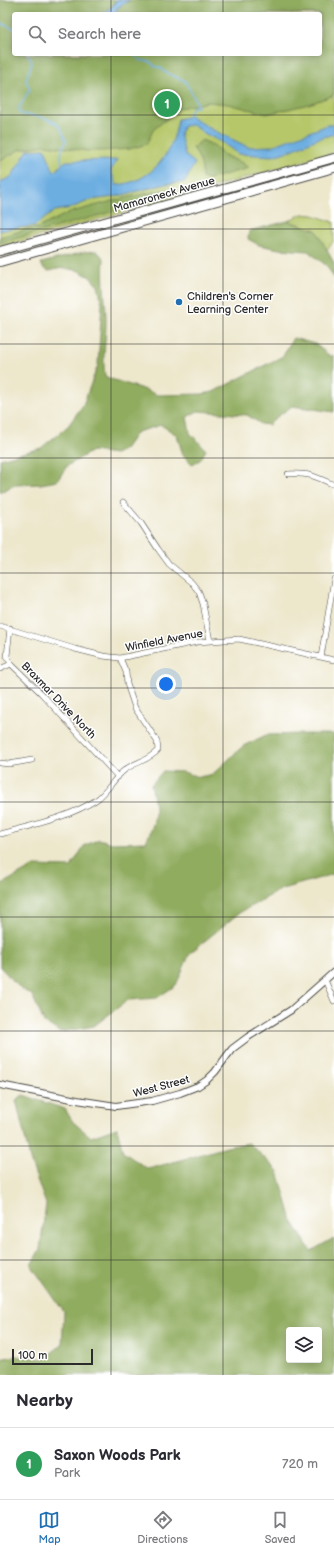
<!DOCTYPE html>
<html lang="en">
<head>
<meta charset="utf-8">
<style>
	:root { --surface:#fff; --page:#f2f2f3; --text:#2b2b33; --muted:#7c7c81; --line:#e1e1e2; --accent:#1f6fb2 }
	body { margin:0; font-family:"Balsamiq Sans",sans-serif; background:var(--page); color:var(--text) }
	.controls { position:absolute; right:12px; bottom:12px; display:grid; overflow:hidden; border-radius:4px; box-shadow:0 2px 10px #0003 }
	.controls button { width:36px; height:36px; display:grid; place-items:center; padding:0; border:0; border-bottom:1px solid var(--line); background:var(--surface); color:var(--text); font:20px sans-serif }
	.scale { position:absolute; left:12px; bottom:10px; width:81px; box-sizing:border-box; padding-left:4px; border:2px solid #2b2b2b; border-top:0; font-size:11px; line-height:14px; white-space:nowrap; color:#2b2b2b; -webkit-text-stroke:3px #fff; paint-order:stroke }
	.you { position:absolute; left:166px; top:684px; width:14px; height:14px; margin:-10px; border:3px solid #fff; border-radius:50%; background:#1a73e8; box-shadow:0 0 0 6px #1a73e833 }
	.badge { display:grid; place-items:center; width:26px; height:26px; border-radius:50%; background:var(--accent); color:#fff; font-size:13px; font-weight:700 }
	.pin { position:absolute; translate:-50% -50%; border:2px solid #fff; box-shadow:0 1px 4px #0006 }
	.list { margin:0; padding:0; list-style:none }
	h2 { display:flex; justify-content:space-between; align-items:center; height:52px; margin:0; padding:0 16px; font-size:17px }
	h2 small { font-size:13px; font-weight:400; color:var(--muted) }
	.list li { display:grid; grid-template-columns:26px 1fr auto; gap:12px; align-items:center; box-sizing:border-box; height:72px; padding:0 16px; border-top:1px solid var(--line) }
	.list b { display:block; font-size:15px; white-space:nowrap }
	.list p { margin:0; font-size:13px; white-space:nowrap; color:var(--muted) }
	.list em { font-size:13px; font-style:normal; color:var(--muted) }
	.icon { flex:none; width:22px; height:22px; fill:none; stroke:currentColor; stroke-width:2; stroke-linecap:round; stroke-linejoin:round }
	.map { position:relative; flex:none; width:334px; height:1375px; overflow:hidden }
	.search { position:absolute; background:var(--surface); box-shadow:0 2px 10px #0003; left:12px; right:12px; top:12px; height:44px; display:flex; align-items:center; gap:10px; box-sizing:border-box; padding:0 14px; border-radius:4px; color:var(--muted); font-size:15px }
	.sheet { height:124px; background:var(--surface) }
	nav { display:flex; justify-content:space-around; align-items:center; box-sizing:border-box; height:56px; border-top:1px solid var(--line); background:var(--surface); font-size:11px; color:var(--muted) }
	nav a { display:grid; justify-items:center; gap:2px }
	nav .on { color:var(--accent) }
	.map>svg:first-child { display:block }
	.green { fill:#b6c76a; stroke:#70794a; fill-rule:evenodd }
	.forest { fill:#90ac5e; stroke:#5e6c44; fill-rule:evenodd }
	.water { fill:#6daee1; stroke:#4c6c86 }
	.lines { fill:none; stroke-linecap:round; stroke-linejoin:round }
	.stream { stroke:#6daee1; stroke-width:1.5 }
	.minor-casing { stroke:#484743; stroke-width:6 }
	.tertiary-casing { stroke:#484743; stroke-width:8 }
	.primary-casing { stroke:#484743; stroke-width:10 }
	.minor { stroke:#fff; stroke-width:5 }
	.tertiary { stroke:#fff; stroke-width:6 }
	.primary { stroke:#fff; stroke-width:8 }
	.grid { fill:none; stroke:#2b2b2b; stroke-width:1; stroke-opacity:0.55 }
	.poi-dot { fill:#1f6fb2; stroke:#fff; stroke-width:1.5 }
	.labels { text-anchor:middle; stroke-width:3; stroke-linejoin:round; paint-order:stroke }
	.street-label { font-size:11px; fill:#2b2b2b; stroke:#fff }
	.poi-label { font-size:11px; fill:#2b2b2b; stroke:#fff; text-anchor:start }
</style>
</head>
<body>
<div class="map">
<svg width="334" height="1375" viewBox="0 0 334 1375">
	<rect width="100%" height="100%" fill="#fff"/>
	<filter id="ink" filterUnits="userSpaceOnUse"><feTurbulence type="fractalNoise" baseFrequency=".025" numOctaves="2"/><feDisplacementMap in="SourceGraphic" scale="8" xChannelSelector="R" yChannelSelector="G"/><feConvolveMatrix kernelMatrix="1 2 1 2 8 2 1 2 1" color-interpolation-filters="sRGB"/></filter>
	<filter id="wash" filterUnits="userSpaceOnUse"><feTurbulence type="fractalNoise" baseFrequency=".012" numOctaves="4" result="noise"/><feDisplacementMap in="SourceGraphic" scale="16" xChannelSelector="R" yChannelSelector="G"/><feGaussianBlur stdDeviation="0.9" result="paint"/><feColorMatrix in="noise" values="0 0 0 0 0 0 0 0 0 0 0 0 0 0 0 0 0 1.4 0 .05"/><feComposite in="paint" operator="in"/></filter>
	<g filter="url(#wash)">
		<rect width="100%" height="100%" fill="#ede7cc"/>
		<path class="green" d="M0,0H334V153L0,247ZM14,14H320V54H14Z
			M302,214L313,215L334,222V240L327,251L315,230L288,221Z"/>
		<path class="forest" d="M0,0H116L114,5L102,14H14V54H320V14H116L117,8L130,0H334V94L332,96L309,104L267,114L228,104L208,102L180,108L153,130L147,144L130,149L101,151H87L45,145L19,150L0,161Z
			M202,140L215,146L224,155L242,163L249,168L210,179L202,178C203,167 200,158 193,148Z
			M172,188L177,190L140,204L0,243V237L27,229L38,228L68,213L120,199Z
			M288,221L316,230L334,263V278L327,266L308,251L279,249L259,245L248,239L249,231Z
			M97,251L104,259C102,280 106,301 106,322C106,340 102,358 105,376L111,379L146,390L157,395L202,394L213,392L283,356L293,338L315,344L330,356H334V412L292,406L277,417L269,425L261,424L247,415L198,411L187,417L190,433L206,450L200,460L192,464L183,455L177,435L161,425L137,432L125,449L116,454L92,451L67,466L57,481L41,484L15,485L0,492V459L41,448L68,426L83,405L98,365L102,303L98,286L90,277L77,270L62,268L49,271L43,268L41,263L84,252Z
			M304,734H334V874L282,889L239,913L190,953L176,985L157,998L128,1000L94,1026L60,1032L44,1022L32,995L21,989L0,967V885L34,866L71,867L84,846L99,839L112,843L146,842C157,818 157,811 151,785L163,771L183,772L199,777L213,774L243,746L266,735Z
			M23,1095L65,1109L73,1122L91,1137L117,1128L123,1152L148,1169L227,1147L249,1143L278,1171L292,1221L311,1251L334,1238V1375H0V1359L15,1356L43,1359L62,1345L64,1312L31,1265L40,1249L46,1204L31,1163L16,1100ZM289,1330H319V1360H289Z"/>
		<path class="water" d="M116,0H130L117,8L116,14H102L114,5Z
			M191,116L211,129L248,147L272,146L328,125H334V134L317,139L292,150L273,156L238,154L223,143L204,133L193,125L184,126L180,133L185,155L195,163L185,182L166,184L114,197L91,200L71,208L55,211L34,226L9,229L0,231V182L11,177L28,150L45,149L54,172L66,161L118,160L111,170L116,185C153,182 173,153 178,119Z"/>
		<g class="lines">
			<path class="stream" d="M0,23L14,29
				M28,54L32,62L26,80L30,90C28,91 20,106 19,108C18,111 19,111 21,114C32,116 52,117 60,127C63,131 64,137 66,141C61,150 60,155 62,165
				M139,54L137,58L139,60L151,62L154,66L161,68L165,72L185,81L195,99L198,107H192V110L189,112V117"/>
		</g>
	</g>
	<g filter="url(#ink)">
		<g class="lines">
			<defs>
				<path id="minor" d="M288,474C309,473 315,476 334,485
					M123,502L141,523L158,549L169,564L192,583L199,592L203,604L210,641
					M0,626L75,649L103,656L120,658L197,642L239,639L334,660
					M10,628L7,656L11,664L41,693L118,777
					M321,657L334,579
					M0,669L11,664
					M0,763L9,764L32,760
					M0,834C32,825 68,818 96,800C108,792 114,777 126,769C136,762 150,760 158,750L157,741L135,708L127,684L126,672L120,658
					M325,980L334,1001"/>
				<path id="tertiary" d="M0,1085L77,1100L116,1106L152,1101L180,1093L198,1086L207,1080L215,1072L232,1049L248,1037L291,1010L334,972"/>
				<path id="primary" d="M0,251L334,158
					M0,262L334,168"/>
			</defs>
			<use href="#minor" class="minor-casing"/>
			<use href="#tertiary" class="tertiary-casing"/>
			<use href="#primary" class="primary-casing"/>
			<use href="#minor" class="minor"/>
			<use href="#tertiary" class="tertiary"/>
			<use href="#primary" class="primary"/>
		</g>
	</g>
	<path class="grid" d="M111,0V14M223,0V14M111,54V1375M223,54V1375M0,115H334M0,229H334M0,344H334M0,458H334M0,573H334M0,688H334M0,802H334M0,917H334M0,1031H334M0,1146H334M0,1260H334"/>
	<circle class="poi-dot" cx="179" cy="302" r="4"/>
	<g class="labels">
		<g class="street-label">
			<text transform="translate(164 194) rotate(-16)" y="4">Mamaroneck Avenue</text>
			<text transform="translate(164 640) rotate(-11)" y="4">Winfield Avenue</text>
			<text transform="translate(59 700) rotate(46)" y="4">Braxmar Drive North</text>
			<text transform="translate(161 1086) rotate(-15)" y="4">West Street</text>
		</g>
		<g class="poi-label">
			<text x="187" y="300">Children's Corner<tspan x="187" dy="13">Learning Center</tspan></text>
		</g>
	</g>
</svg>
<div class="controls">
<button><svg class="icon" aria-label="layers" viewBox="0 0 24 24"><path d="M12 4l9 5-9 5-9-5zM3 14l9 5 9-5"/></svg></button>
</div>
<div class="scale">100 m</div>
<div class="you"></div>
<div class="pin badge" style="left:167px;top:104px;background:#2e9e5b">1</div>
<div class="search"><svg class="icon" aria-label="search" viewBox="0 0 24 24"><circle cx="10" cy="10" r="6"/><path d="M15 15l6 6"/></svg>Search here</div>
</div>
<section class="sheet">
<h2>Nearby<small></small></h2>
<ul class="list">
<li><span class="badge" style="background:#2e9e5b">1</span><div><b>Saxon Woods Park</b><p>Park</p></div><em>720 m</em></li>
</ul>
</section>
<nav>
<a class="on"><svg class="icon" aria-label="map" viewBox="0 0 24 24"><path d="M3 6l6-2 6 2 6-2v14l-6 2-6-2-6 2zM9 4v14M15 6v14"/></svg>Map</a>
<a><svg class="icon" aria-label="directions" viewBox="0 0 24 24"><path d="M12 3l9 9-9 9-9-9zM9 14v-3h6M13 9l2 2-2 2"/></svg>Directions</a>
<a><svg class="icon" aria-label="saved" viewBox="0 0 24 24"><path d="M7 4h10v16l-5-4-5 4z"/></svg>Saved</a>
</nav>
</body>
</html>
